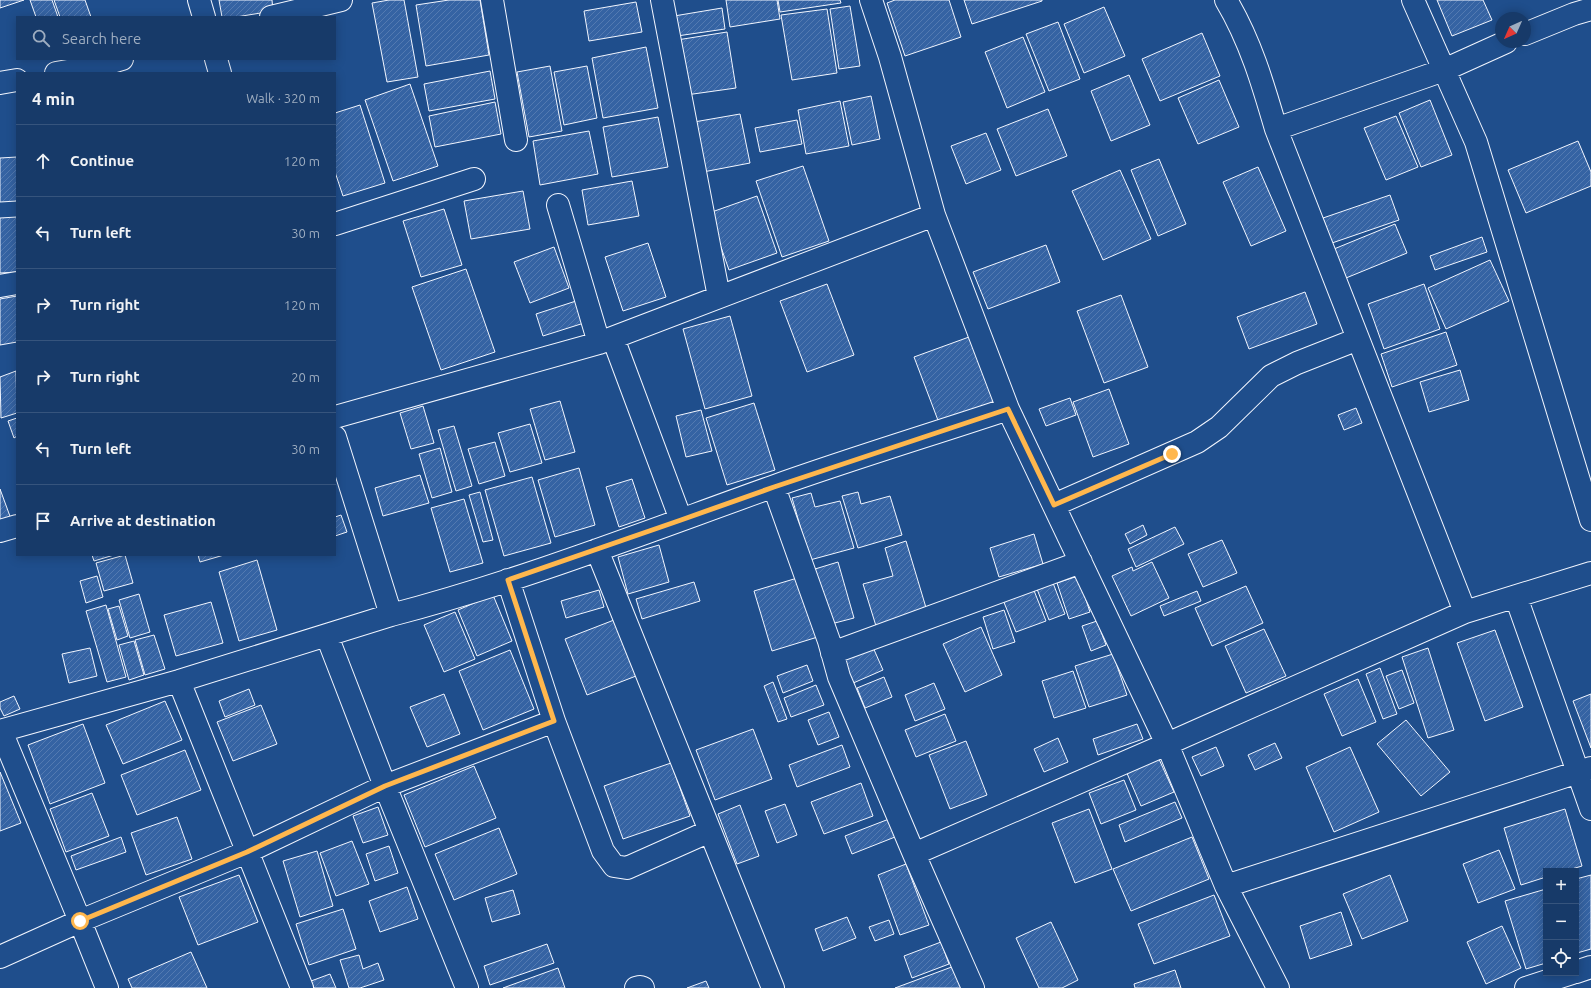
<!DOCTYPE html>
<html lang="en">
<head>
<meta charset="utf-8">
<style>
	:root { --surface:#173a69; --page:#20416f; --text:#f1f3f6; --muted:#9eadc0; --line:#36547d }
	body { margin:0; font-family:Ubuntu,sans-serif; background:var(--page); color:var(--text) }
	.controls { position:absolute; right:12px; bottom:12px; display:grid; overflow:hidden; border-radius:0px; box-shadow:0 2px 10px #0003 }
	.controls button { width:36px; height:36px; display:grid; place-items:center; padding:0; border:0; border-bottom:1px solid var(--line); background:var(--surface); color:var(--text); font:20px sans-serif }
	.compass { position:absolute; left:1495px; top:12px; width:36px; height:36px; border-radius:50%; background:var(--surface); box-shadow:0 2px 10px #0003; rotate:225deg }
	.stop { position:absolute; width:12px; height:12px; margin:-9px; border:3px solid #ffb74d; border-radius:50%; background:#fff }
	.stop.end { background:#ffb74d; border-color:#fff; box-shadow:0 1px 4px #0008 }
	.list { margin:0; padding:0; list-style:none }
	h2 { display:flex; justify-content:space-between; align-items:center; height:52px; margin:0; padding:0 16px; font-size:17px }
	h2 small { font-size:13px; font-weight:400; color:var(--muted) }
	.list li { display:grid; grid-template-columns:26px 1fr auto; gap:12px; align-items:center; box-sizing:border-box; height:72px; padding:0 16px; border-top:1px solid var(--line) }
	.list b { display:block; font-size:15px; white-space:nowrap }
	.list em { font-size:13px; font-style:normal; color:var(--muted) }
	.icon { flex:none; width:22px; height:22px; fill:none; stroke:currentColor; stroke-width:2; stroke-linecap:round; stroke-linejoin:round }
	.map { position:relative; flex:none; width:1591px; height:988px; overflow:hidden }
	.search { position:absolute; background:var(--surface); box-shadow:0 2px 10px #0003; left:16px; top:16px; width:320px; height:44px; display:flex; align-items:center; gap:10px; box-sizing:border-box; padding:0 14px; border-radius:0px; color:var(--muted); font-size:15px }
	.panel { position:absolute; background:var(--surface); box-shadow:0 2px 10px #0003; left:16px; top:72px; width:320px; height:484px; border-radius:0px }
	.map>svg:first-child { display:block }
	.building { fill:url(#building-hatch); stroke:#f2f6ff }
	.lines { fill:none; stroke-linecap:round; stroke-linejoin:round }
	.minor-casing { stroke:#f2f6ff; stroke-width:24 }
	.minor { stroke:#1f4e8c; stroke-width:22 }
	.route { stroke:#ffb74d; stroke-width:5 }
</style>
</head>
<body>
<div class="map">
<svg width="1591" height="988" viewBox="0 0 1591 988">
	<defs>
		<pattern id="building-hatch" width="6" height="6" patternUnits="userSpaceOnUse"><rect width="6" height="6" fill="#3563a3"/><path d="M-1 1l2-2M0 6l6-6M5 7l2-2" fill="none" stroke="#537ab1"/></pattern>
	</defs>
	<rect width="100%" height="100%" fill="#1f4e8c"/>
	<path class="building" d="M0,0H24L0,8Z
		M30,0H52L58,17H36Z
		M54,0H85L91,17H60Z
		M219,0H272L273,11L236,17H222Z
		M389,0H404L418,77L387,82L372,3Z
		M449,0H480L489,55L426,66L416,5Z
		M726,0H777L780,19L730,27Z
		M778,0H840L841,3L780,12Z
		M895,0H949L961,37L905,56L887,3Z
		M964,0H1042V1L972,24Z
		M1437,0H1483L1492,20L1452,36Z
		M636,2L642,32L589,41L584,11Z
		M850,6L860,66L839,69L830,9Z
		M1104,7L1125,56L1084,73L1064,24Z
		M722,8L725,29L677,36L674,16Z
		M827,9L837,73L792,80L781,15Z
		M1058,22L1080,79L1049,91L1026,34Z
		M727,32L736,88L686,95L677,40Z
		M1202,33L1220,76L1160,101L1142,59Z
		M1023,37L1045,92L1007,108L985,52Z
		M646,47L658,108L603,118L592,58Z
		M550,66L562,131L529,137L517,72Z
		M587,66L597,118L564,125L554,72Z
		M490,71L495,99L429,111L424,84Z
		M1129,75L1150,125L1111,141L1091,91Z
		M1219,80L1239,127L1198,144L1178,98Z
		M410,84L438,166L393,181L365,100Z
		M871,96L880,139L852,145L843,102Z
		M1430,100L1452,155L1421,167L1399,113Z
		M840,101L849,146L806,154L798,110Z
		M495,102L501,134L435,147L429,116Z
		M360,105L385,183L343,196L335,172V113Z
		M1048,109L1067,156L1016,176L997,129Z
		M740,114L750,163L703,172L694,122Z
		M1396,116L1418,167L1386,180L1364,128Z
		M658,117L668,167L612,177L603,127Z
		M797,120L802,144L760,152L755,128Z
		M589,131L598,174L540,185L533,141Z
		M986,133L1001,170L966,184L951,146Z
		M1578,141L1591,172V186L1526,213L1508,170Z
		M17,157V201L0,202V158Z
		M1159,159L1186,224L1158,236L1131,170Z
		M803,166L829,241L782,257L756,181Z
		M1258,167L1286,231L1251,246L1223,182Z
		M1120,170L1151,239L1103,260L1072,191Z
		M632,181L639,216L588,225L582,190Z
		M523,191L530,229L471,239L464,201Z
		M1390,195L1399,220L1332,243L1323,218Z
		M757,196L777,253L729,270L709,213Z
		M444,209L462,265L421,277L403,221Z
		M17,217V272L0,273V218Z
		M1395,224L1407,253L1346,278L1334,249Z
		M1482,237L1487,252L1435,270L1430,256Z
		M648,243L666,297L623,311L605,257Z
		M1046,245L1060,282L988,309L973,272Z
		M554,247L569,288L530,303L514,262Z
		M1490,260L1509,301L1446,329L1428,288Z
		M466,269L495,352L441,370L412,287Z
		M827,284L854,355L807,372L780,301Z
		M1424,284L1440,329L1384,349L1368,304Z
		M1305,292L1317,324L1249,349L1237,317Z
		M1121,295L1148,367L1104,383L1077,311Z
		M17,296V342L0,345V299Z
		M576,301L584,323L543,336L536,314Z
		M730,316L752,396L705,409L683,329Z
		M1446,332L1457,365L1392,387L1381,354Z
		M969,337L994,403L939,423L914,357Z
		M1460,370L1469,400L1429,412L1420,382Z
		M16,371L17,413L1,418L0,377Z
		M1109,389L1129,444L1093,457L1073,402Z
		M1070,398L1076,415L1046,426L1039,409Z
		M560,401L575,452L545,460L530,409Z
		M754,403L775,470L727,485L706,418Z
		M423,406L434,443L411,449L400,413Z
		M1356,408L1362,423L1344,430L1338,415Z
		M701,410L712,451L686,457L676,416Z
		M17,418V436L14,438L8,421Z
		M530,424L542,463L510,472L498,433Z
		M454,426L472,486L456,491L438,430Z
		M495,442L505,476L479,484L468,449Z
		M440,448L452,492L432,498L419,454Z
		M579,468L595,525L555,537L538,480Z
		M420,475L429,503L383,516L375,488Z
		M532,477L551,543L504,556L485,490Z
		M632,479L645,518L619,527L606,487Z
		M0,489L11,519L0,523Z
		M480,492L493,540L483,542L469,495Z
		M858,492L861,504L890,496L902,535L858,548L842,496Z
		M811,493L815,507L840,501L854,548L810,560L792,498Z
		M464,499L483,563L450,572L431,508Z
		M341,515L347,532L335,536V517Z
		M1143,525L1147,535L1130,544L1125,534Z
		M1175,527L1184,544L1136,567L1128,549Z
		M1034,534L1043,564L999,577L990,548Z
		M1222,540L1237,573L1203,587L1188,554Z
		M906,541L927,611L876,626L863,584L893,576L885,548Z
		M659,545L669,582L628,594L618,557Z
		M92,555H114L94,561Z
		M125,555L133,583L104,591L96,563Z
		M198,555H224L200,562Z
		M257,560L277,630L239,641L219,572Z
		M838,562L854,618L831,624L815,569Z
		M1152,562L1169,598L1131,616L1112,576L1132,567L1133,571Z
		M97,576L103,597L86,603L80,581Z
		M804,576L821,636L772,651L754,591Z
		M1078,576L1090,612L1069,619L1057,583Z
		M694,582L700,601L642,619L636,599Z
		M1053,583L1065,614L1049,620L1037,589Z
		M1246,586L1263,623L1212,646L1195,608Z
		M1033,588L1046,621L1016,632L1003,600Z
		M599,590L604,607L566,618L561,601Z
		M1197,591L1201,601L1164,616L1160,606Z
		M139,594L150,632L130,638L119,600Z
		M493,595L512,641L477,656L458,610Z
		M211,602L223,643L176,656L164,615Z
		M106,605L126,677L107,682L86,611Z
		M119,606L128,636L117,640L108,609Z
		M1004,610L1015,642L993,649L983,617Z
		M455,612L475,659L444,672L424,625Z
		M614,620L636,676L587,695L565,639Z
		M1097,621L1106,645L1091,651L1082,626Z
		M981,627L1002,675L965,692L943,644Z
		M1264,629L1286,676L1246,693L1225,646Z
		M1495,630L1523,707L1485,721L1457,643Z
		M154,635L165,669L145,675L135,640Z
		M134,641L144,675L129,680L119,645Z
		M872,645L883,670L851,684L840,659Z
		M90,648L97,676L69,683L62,654Z
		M1428,648L1454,730L1428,738L1402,657Z
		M510,650L534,709L483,730L459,671Z
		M1113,654L1127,695L1089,707L1075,666Z
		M807,665L813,681L783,693L777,676Z
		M1380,668L1397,714L1383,719L1366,674Z
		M1402,670L1414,703L1399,709L1386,676Z
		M1073,671L1086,708L1054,718L1042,681Z
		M884,677L892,697L865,708L857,688Z
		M1358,679L1376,722L1342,736L1324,694Z
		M773,682L787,719L778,722L764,686Z
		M934,683L945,709L915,721L905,695Z
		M816,685L824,705L791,717L784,698Z
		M249,689L255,705L225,717L219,701Z
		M444,694L460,734L427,747L410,707Z
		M1591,694V748L1573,701Z
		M14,696L20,709L4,716L0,708V702Z
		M165,701L182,740L123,764L106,725Z
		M261,705L277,744L233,761L217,722Z
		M829,712L839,737L818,745L808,720Z
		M945,714L956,741L916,757L905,730Z
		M1406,720L1450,772L1421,796L1377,744Z
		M83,724L105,783L50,804L28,745Z
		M1137,724L1143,739L1098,755L1093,739Z
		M753,729L772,779L715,800L696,750Z
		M1058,738L1068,762L1044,772L1034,749Z
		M966,741L987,795L950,809L929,755Z
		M1275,743L1282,758L1255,770L1248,755Z
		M842,745L850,767L797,787L789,765Z
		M1216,747L1224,766L1201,776L1192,757Z
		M1350,747L1379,812L1334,832L1306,767Z
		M185,750L201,790L137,815L121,775Z
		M1158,757L1174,792L1141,806L1126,771Z
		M671,763L690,816L623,839L604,786Z
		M474,766L496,818L425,847L404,795Z
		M0,772L21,823L0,831Z
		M1124,780L1136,810L1101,824L1089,793Z
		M861,783L873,816L824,834L811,802Z
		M92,793L109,836L66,852L50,809Z
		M1175,802L1182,818L1125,842L1119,825Z
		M785,804L797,835L777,843L765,811Z
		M740,805L759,856L737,864L718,814Z
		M378,807L388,835L363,843L353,816Z
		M1089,809L1112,869L1075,883L1052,823Z
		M1565,809L1582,866L1565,871H1546V877L1521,885L1504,828Z
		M177,817L192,859L146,875L131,833Z
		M889,819L895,837L852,854L845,836Z
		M499,828L517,874L454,900L435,854Z
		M121,837L126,852L76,870L71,856Z
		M1192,837L1209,879L1131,911L1113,869Z
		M352,841L369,884L336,896L320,853Z
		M389,846L398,873L375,881L366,854Z
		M1499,850L1515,889L1478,903L1463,864Z
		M317,851L333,906L300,917L283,861Z
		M906,864L929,925L900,935L878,875Z
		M239,875L258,922L198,945L179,897Z
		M1390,875L1408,921L1362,939L1343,894Z
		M1591,875V949L1577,953L1576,950V879Z
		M407,887L418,919L380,932L369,901Z
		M1546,889V963L1526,969L1505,901Z
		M513,890L520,914L492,922L485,898Z
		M1214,895L1230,936L1154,964L1138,924Z
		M343,909L356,949L309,965L296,924Z
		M1341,912L1352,945L1310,959L1300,926Z
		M847,917L856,938L823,951L815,929Z
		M889,920L894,934L875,941L869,927Z
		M1051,922L1078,980L1062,988H1039L1016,938Z
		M1502,926L1521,968L1486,984L1467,942Z
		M941,942L949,964L912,978L904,956Z
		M547,944L554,963L490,985L484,966Z
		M191,952L207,988H132L128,979Z
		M359,955L363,969L378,963L384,980L360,988H349L340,960Z
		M957,965L966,988H895Z
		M558,968L565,988H503Z
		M1175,970L1181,988H1135L1134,984Z
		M330,974L336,988H314L311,981Z
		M706,981L709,988H687Z"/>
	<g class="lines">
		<defs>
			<path id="minor" d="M199,0L204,17
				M492,0L516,140
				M662,0L719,297
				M871,0L890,57L934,215L1008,409L1167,744L1226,886L1278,988
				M1226,0C1250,40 1263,84 1276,129L1465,612
				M1413,0L1476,142L1591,520
				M271,17L341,0
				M1525,34L1574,14L1591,9
				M216,59L220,73
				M56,73L102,65L122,59
				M0,83L17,80
				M1276,129L1444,70L1506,42
				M558,205L599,343
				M335,224L474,179
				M0,286L17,283
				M613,338L681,520
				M335,417L599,343L934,215
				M774,487L829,641L839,677L914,854L973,988
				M1054,505L1197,442L1219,427L1271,376L1297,363L1358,339
				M0,531L17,526
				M508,580L554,721
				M1516,597L1591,809
				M391,615C521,581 646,532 772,487C850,459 930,435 1008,409
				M327,636L385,786L467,988
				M832,653L1081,562
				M179,681L302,988
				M0,731L179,681L391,615L335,437
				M710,831L773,988
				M914,854L1167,744L1465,612L1591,573
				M1226,886L1591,768
				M0,957L80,921L1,731
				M1576,972L1591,967
				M107,988L80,921L247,852L385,786L554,721L603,851L614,866L627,868L710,831L597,550
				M636,988L640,987L643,988
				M1526,988L1572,973"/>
		</defs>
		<use href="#minor" class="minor-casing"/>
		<use href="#minor" class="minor"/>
	</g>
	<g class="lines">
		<path class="route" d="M80,921L247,852L385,786L554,721L508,580L681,520L774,487L1008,409L1054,505L1172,454"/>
	</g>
</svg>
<div class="controls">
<button>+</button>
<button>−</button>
<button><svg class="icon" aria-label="locate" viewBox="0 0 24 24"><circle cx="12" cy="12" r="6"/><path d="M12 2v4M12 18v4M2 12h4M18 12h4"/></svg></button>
</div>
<svg class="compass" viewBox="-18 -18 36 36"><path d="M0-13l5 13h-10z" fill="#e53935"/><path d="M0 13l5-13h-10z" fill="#9eadc0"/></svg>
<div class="stop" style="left:80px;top:921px"></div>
<div class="stop end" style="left:1172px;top:454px"></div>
<div class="search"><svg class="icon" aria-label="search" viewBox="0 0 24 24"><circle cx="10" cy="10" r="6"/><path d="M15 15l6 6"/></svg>Search here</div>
<section class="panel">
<h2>4 min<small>Walk · 320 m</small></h2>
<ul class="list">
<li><svg class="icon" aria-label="ahead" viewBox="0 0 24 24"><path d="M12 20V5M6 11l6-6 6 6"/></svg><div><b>Continue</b></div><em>120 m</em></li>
<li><svg class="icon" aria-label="left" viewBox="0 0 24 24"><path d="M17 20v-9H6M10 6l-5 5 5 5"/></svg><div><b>Turn left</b></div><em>30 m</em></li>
<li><svg class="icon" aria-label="right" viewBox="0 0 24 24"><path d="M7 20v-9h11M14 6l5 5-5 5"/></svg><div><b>Turn right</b></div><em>120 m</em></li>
<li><svg class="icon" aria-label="right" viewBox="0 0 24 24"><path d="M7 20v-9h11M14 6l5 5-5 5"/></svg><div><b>Turn right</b></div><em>20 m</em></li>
<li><svg class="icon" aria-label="left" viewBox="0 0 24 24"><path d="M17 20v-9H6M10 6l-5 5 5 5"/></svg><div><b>Turn left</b></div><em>30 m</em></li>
<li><svg class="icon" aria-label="arrive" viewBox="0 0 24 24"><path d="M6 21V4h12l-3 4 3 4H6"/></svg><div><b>Arrive at destination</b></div></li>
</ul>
</section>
</div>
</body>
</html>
